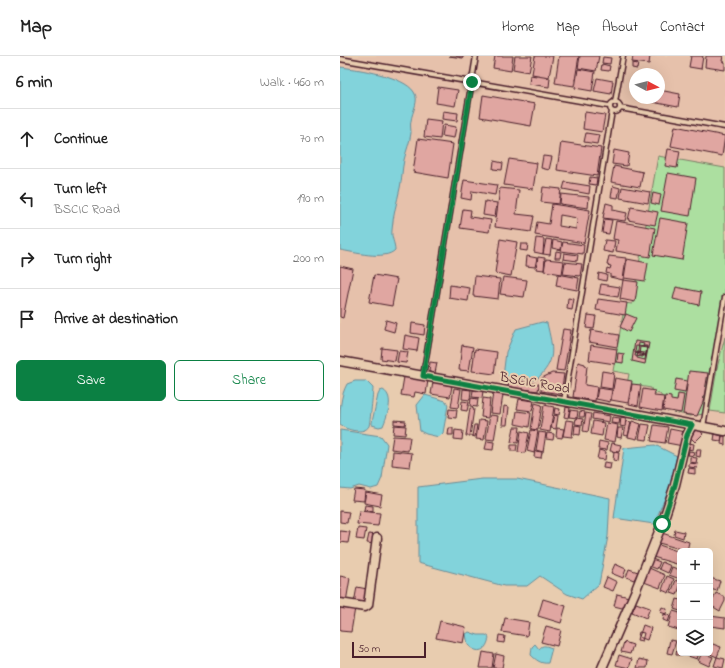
<!DOCTYPE html>
<html lang="en">
<head>
<meta charset="utf-8">
<style>
	:root { --surface:#fff; --page:#f2f2f2; --text:#222; --muted:#767676; --line:#e0e0e0; --accent:#0b8043 }
	body { margin:0; font-family:"Indie Flower",sans-serif; background:var(--page); color:var(--text) }
	.controls { position:absolute; right:12px; bottom:12px; display:grid; overflow:hidden; border-radius:6px; box-shadow:0 4px 16px #0002 }
	.controls button { width:36px; height:36px; display:grid; place-items:center; padding:0; border:0; border-bottom:1px solid var(--line); background:var(--surface); color:var(--text); font:20px sans-serif }
	.compass { position:absolute; left:289px; top:12px; width:36px; height:36px; border-radius:50%; background:var(--surface); box-shadow:0 4px 16px #0002; rotate:97deg }
	.scale { position:absolute; left:12px; bottom:10px; width:74px; box-sizing:border-box; padding-left:4px; border:2px solid #4a1f2b; border-top:0; font-size:11px; line-height:14px; white-space:nowrap; color:#4a1f2b; -webkit-text-stroke:3px #e8ccaf; paint-order:stroke }
	.stop { position:absolute; width:12px; height:12px; margin:-9px; border:3px solid #0b8043; border-radius:50%; background:#fff }
	.stop.end { background:#0b8043; border-color:#fff; box-shadow:0 1px 4px #0008 }
	.list { margin:0; padding:0; list-style:none }
	h2 { display:flex; justify-content:space-between; align-items:center; height:52px; margin:0; padding:0 16px; font-size:17px }
	h2 small { font-size:13px; font-weight:400; color:var(--muted) }
	.list li { display:grid; grid-template-columns:26px 1fr auto; gap:12px; align-items:center; box-sizing:border-box; height:60px; padding:0 16px; border-top:1px solid var(--line) }
	.list b { display:block; font-size:15px; white-space:nowrap }
	.list p { margin:0; font-size:13px; white-space:nowrap; color:var(--muted) }
	.list em { font-size:13px; font-style:normal; color:var(--muted) }
	.actions { display:flex; gap:8px; padding:12px 16px }
	.actions a { flex:1; padding:9px 0; border:1px solid var(--accent); border-radius:6px; text-align:center; font-size:14px; color:var(--accent) }
	.actions .main { background:var(--accent); color:#fff }
	.icon { flex:none; width:22px; height:22px; fill:none; stroke:currentColor; stroke-width:2; stroke-linecap:round; stroke-linejoin:round }
	.map { position:relative; flex:none; width:385px; height:612px; overflow:hidden }
	header { display:flex; align-items:center; gap:24px; box-sizing:border-box; height:56px; padding:0 20px; background:var(--surface); border-bottom:1px solid var(--line) }
	header strong { font-size:19px }
	nav { display:flex; gap:22px; margin-inline-start:auto; font-size:14px }
	main { display:flex }
	aside { flex:1; background:var(--surface) }
	.map>svg:first-child { display:block }
	.built { fill:#e6c1ab; fill-rule:evenodd }
	.green { fill:#acdfa0; stroke:#7b7f66 }
	.water { fill:#82d3db; stroke:#6c8b95 }
	.building { fill:#e0a6a1; stroke:#4a1f2b; fill-rule:evenodd }
	.lines { fill:none; stroke-linecap:round; stroke-linejoin:round }
	.service-casing { stroke:#4a1f2b; stroke-width:7 }
	.minor-casing { stroke:#4a1f2b; stroke-width:11 }
	.service { stroke:#e8ccaf; stroke-width:4 }
	.minor { stroke:#e8ccaf; stroke-width:8 }
	.route { stroke:#0b8043; stroke-width:5 }
	.labels { text-anchor:middle; stroke-width:4; stroke-linejoin:round; paint-order:stroke }
	.street-label { font-size:14px; fill:#4a1f2b; stroke:#e8ccaf }
</style>
</head>
<body>
<header>
<strong>Map</strong>
<nav><a>Home</a><a>Map</a><a>About</a><a>Contact</a></nav>
</header>
<main>
<aside>
<h2>6 min<small>Walk · 460 m</small></h2>
<ul class="list">
<li><svg class="icon" aria-label="ahead" viewBox="0 0 24 24"><path d="M12 20V5M6 11l6-6 6 6"/></svg><div><b>Continue</b></div><em>70 m</em></li>
<li><svg class="icon" aria-label="left" viewBox="0 0 24 24"><path d="M17 20v-9H6M10 6l-5 5 5 5"/></svg><div><b>Turn left</b><p>BSCIC Road</p></div><em>190 m</em></li>
<li><svg class="icon" aria-label="right" viewBox="0 0 24 24"><path d="M7 20v-9h11M14 6l5 5-5 5"/></svg><div><b>Turn right</b></div><em>200 m</em></li>
<li><svg class="icon" aria-label="arrive" viewBox="0 0 24 24"><path d="M6 21V4h12l-3 4 3 4H6"/></svg><div><b>Arrive at destination</b></div></li>
</ul>
<div class="actions"><a class="main">Save</a><a>Share</a></div>
</aside>
<div class="map">
<svg width="385" height="612" viewBox="0 0 385 612">
	<rect width="100%" height="100%" fill="#e8ccaf"/>
	<filter id="ink" filterUnits="userSpaceOnUse"><feTurbulence type="fractalNoise" baseFrequency=".025" numOctaves="2"/><feDisplacementMap in="SourceGraphic" scale="8" xChannelSelector="R" yChannelSelector="G"/><feConvolveMatrix kernelMatrix="1 2 1 2 8 2 1 2 1" color-interpolation-filters="sRGB"/></filter>
	<g filter="url(#ink)">
		<path class="built" d="M0,0H385V370L0,302ZM295,18H319V42H295Z"/>
		<path class="green" d="M318,100L385,112V238L364,358L350,360L333,356L320,338L312,337L311,332L287,328L289,318L273,315L285,247L292,248Z
			M385,281V357L370,355L377,312Z"/>
		<path class="water" d="M0,11C18,13 64,20 74,36C80,45 72,55 71,65C70,69 71,73 71,77C70,86 66,95 64,104C62,113 62,123 60,132C57,146 53,159 52,174C51,182 55,187 55,194C45,205 13,196 0,194Z
			M202,266L207,267C213,294 217,304 196,324L163,321L166,296L176,273Z
			M15,325H26L33,332C33,337 30,367 29,370C24,379 7,374 0,369C0,354 0,341 7,328Z
			M43,334C55,341 47,360 43,370L39,371L32,369V366L38,339L40,335Z
			M85,339L106,345L108,349L103,377L99,381L86,378L80,375L77,349Z
			M0,374L41,380L47,388L42,422L38,431L31,433L19,430L10,433L0,432Z
			M315,389L337,400L330,430L314,468L274,462L284,392Z
			M142,423H177L270,442L268,480L259,528L242,543L227,538L200,520L187,530H164L78,507V431Z
			M129,576L138,579H146L149,581C147,595 138,599 128,589L126,578Z
			M195,588L199,593C203,588 206,590 212,592L208,607C201,608 196,604 191,599L192,591Z"/>
		<path class="building" d="M109,0H123V2Z
			M155,0H173L171,15L153,12Z
			M175,0H192L189,16L173,13Z
			M195,0H213L209,21L192,18Z
			M219,0H239L234,30L215,27Z
			M240,0H259L256,15L238,12Z
			M293,0H310L309,8L292,6Z
			M351,0H363L361,13L349,11Z
			M366,0H383L382,5L385,6V14L365,11Z
			M263,1L271,2L270,8L262,7Z
			M292,7L298,8L297,13L292,12Z
			M262,8L270,10L269,15L261,14Z
			M238,13L255,16L252,35L235,32Z
			M190,19L210,22L209,31L189,28Z
			M257,22L273,25L271,38L254,35Z
			M98,31L118,34L115,50L96,47Z
			M319,34L340,38L338,51L296,43V42H319Z
			M143,39L195,48L191,70L140,61Z
			M103,55L118,57L117,65L102,63Z
			M245,56L265,59L262,76L243,73Z
			M86,63L102,65L100,83L84,81Z
			M104,69L116,71L114,82L102,80Z
			M335,70L385,80L382,100L331,90Z
			M246,77L259,79L257,88L244,86Z
			M78,83L113,88L108,122L73,116Z
			M221,86L261,92L257,120L217,114Z
			M328,93L340,95L337,112L325,110Z
			M274,94L289,97L287,110L272,108Z
			M203,100L212,101L209,114L201,112Z
			M169,103L197,107L193,133L164,129Z
			M154,105L163,107L162,114L153,113Z
			M274,110L303,116L300,131L271,126Z
			M328,117L356,122L350,160L321,155Z
			M250,121L257,122L256,129L249,128Z
			M124,124L157,129L155,139L132,135L131,144L121,142Z
			M225,126L250,130L249,138L223,133Z
			M273,130L280,132L278,142L271,141Z
			M203,131L221,133L219,148L201,146Z
			M282,131L310,136L308,147L280,142Z
			M160,132L179,134L176,158L194,160L191,176L155,171Z
			M313,137L321,139L319,149L311,147Z
			M221,138L249,141L248,152L220,148Z
			M145,145L157,147L155,161L143,159Z
			M266,147L273,149V154L287,157L285,165L263,162Z
			M212,148L250,154L244,187L195,179L197,166L209,168ZM220,159L237,162L236,173L219,170Z
			M291,151L318,156L315,169L288,164Z
			M123,153L131,154L130,161L151,164L149,176L120,172Z
			M320,162L348,167L342,204L313,199Z
			M264,163L272,164L269,178L262,177Z
			M276,165L315,172L310,201L276,195L278,184L273,183Z
			M196,182L204,183L203,198L194,196Z
			M160,183L177,186L171,220L155,217Z
			M206,183L212,184L210,199L203,198Z
			M213,184L222,186L221,194L212,192Z
			M265,184L275,185L273,197L263,195Z
			M223,186L244,189L243,198L221,195Z
			M181,188H188L187,195L180,194Z
			M216,195L221,196L220,202H215Z
			M224,197L238,199L237,205L223,203Z
			M187,200L197,202L195,211L186,210Z
			M269,200L286,202L283,224L270,221V218L266,217L267,212L270,213L271,210L267,209Z
			M198,201L205,202L204,214L196,213Z
			M206,203L224,205L222,218L204,215Z
			M287,203L308,207L305,225L284,222Z
			M225,206L242,208L240,220L223,218Z
			M0,210L13,213L3,262L0,261Z
			M259,217L267,219L266,225L258,223Z
			M218,218L239,222L237,234L216,230Z
			M34,219L57,223L52,250L29,246Z
			M135,220L160,223L158,243L133,240Z
			M163,221L187,224L184,241L160,238Z
			M283,224L298,226L295,246L280,243Z
			M261,228L280,231L278,241L259,238Z
			M110,229L130,232L128,245L109,242Z
			M336,231L361,236L359,249L333,243Z
			M228,242L234,243L232,254L227,253Z
			M258,243L287,247L285,259L256,254Z
			M286,258L296,262L289,276L280,271Z
			M248,259L256,260L254,273L246,272Z
			M46,264L56,267L54,276L44,273Z
			M72,267L85,269L84,279L71,277Z
			M223,273L231,274L224,315L216,314Z
			M251,274L279,279L277,291L249,286Z
			M65,279L79,282L77,295L63,293Z
			M295,285L309,287L305,308L292,305Z
			M299,287L304,288L303,290H307L305,304L297,302Z
			M122,289L133,291L129,315L119,314Z
			M251,289L277,293L275,308L249,304Z
			M296,290L307,291L306,299L295,297Z
			M300,291L307,292L306,300L299,299Z
			M42,292L57,294L55,305L41,303Z
			M135,293L157,296L154,318L132,315Z
			M59,295L68,296L66,307L57,306Z
			M296,296L304,297L303,301L295,300Z
			M278,297L284,298L283,307L277,306Z
			M90,306L97,307L95,317L89,316Z
			M238,306L245,308V309L247,310L245,329L257,331L255,345L233,341Z
			M262,315L274,317L272,333L260,331Z
			M349,315L368,317L363,346L357,360L343,358Z
			M212,317L224,318L221,338L201,335L202,322Z
			M64,321L88,324L86,338L75,336L74,341L61,339Z
			M275,322L292,325L288,347L271,344Z
			M336,323L347,325L345,337L334,335Z
			M169,324L199,328L198,335L168,331Z
			M93,326L112,330L110,341L91,338Z
			M292,328L301,329L298,350L289,348Z
			M114,332L121,333L118,352L111,351Z
			M258,332L272,334L270,346L256,343Z
			M123,333L131,334L130,344L122,343Z
			M303,333L315,335L314,340L324,341L322,355L300,351Z
			M133,334L143,335L142,342L132,341Z
			M153,337L163,339L160,358L150,357Z
			M338,338L344,339L341,357L323,354L325,340L331,341V344L337,345Z
			M131,342L138,343L137,351L130,350Z
			M143,342L150,343L148,362L141,361Z
			M179,343L194,345L192,355L177,353Z
			M122,345L129,346L127,355L121,354Z
			M195,347L202,349L198,374L191,373Z
			M204,349L214,351L210,376L200,374Z
			M164,350L169,351L167,369H162Z
			M226,351L230,352L228,362L224,361Z
			M130,352L134,353L130,380H126Z
			M215,352L220,353L219,359L214,358Z
			M109,353L117,354L116,362L108,361Z
			M230,354L238,355L237,362L229,361Z
			M177,355L191,357L189,371L175,368Z
			M240,355L245,356L244,361H239Z
			M246,357L251,358L248,376L243,375Z
			M253,357L270,360L269,366L252,363Z
			M150,359L158,360L154,384L146,383Z
			M214,359L218,360L216,373L211,372Z
			M272,361L280,362L279,368L271,367Z
			M281,361L286,362L285,371L280,370Z
			M236,362L243,363L242,369L235,368Z
			M54,364L66,365L65,369L54,368Z
			M139,364L147,365L144,384L136,383Z
			M226,364L234,365L232,381L223,380Z
			M253,365L264,367L262,380L251,378Z
			M287,365L291,366L288,380L284,379Z
			M292,365L301,368L297,383L288,381Z
			M267,367L278,369L275,386L264,384Z
			M302,368L310,369L307,384L299,383Z
			M54,369L66,370L65,379L53,378Z
			M134,369H137L135,381L132,380Z
			M235,369L241,370L240,379L234,378Z
			M314,369L328,371L325,387L311,385Z
			M174,371H180L178,387L171,386Z
			M109,372H113V379H108Z
			M217,372L224,373L222,382L216,381Z
			M278,372H283L281,382L277,381Z
			M358,372L363,378L355,386L349,380Z
			M330,373L345,376L343,390L327,387Z
			M115,374L123,375L122,384L114,383Z
			M191,374L198,375L194,397L187,395Z
			M181,375L189,377L185,397L178,396Z
			M199,376L206,377L203,396L196,394Z
			M207,377L214,378L213,384L206,383Z
			M375,378L382,380L381,385L374,384Z
			M53,380L70,381L68,395L51,393Z
			M382,380H385V389L381,388Z
			M147,385L154,386L153,394L145,393Z
			M259,385L268,387L267,394L258,393Z
			M272,387L281,389L279,396L270,395Z
			M349,387L354,388L353,394L348,393Z
			M171,389H177L176,395H171Z
			M357,393H361L360,401L356,400Z
			M259,394L266,396L265,404L257,403Z
			M53,395L72,397L70,411L52,409Z
			M195,395L202,396L201,402L194,401Z
			M349,395L355,396L354,400L348,399Z
			M274,396L279,397L278,405L273,404Z
			M350,401L357,402L356,407L350,406Z
			M264,406L271,407L270,413L263,412Z
			M349,407L358,408L357,412L349,411Z
			M349,412L355,413V418L348,417Z
			M14,433L25,434L24,445L12,444Z
			M26,436L42,439L40,450L24,447Z
			M25,449L33,450V456L24,454Z
			M0,455L9,456L7,467L0,466Z
			M19,455L40,457L38,470L17,468Z
			M18,472L26,473L24,484L16,483Z
			M335,474L344,476L343,482L334,479Z
			M0,475L10,476L8,487L0,486Z
			M322,477L349,486L347,495L319,487Z
			M29,478L36,479L35,488L27,487Z
			M316,488L340,496V509L313,501Z
			M312,503L320,506L317,513L309,510Z
			M322,506L331,510L328,517L319,513Z
			M275,508L286,513L283,522L271,517Z
			M332,511L340,514V523L329,519Z
			M309,512L325,519L320,532L304,526Z
			M289,513L298,516L294,524L286,521Z
			M0,520L10,522L6,546H0Z
			M327,520L334,523L329,537L322,534Z
			M267,521L277,526L273,535L263,531Z
			M370,522L380,525L377,535L370,533Z
			M336,524L340,526V530L337,539L331,537Z
			M17,531L27,533L24,549L14,547Z
			M376,537L385,541V545L380,555L370,549Z
			M277,538L289,541L286,553L274,550Z
			M203,543L226,550L221,567L198,560Z
			M337,543L340,544V555L334,553Z
			M296,547L310,552L306,562L292,556Z
			M0,549L15,552L11,576L0,575Z
			M322,551L327,553L326,558L320,556Z
			M333,555L340,557L339,574L328,571Z
			M324,558L330,560L328,566L323,564Z
			M370,560L385,562V572L370,570Z
			M165,562L189,566L187,580L162,576Z
			M100,565L126,571L123,587L96,582Z
			M303,569L311,572L307,584L299,581Z
			M206,570L221,574L217,590L201,586Z
			M299,576L304,577L302,585L297,584Z
			M159,579L165,580L164,587L158,586Z
			M330,584L336,585L332,598L327,597Z
			M338,584H340V597H343V599H336Z
			M284,586L293,589L290,598L281,596Z
			M370,587L381,591L377,601L368,597H370Z
			M143,596L154,598L152,612H140Z
			M346,597H359L357,603L345,599Z
			M362,597L373,601L369,610L358,605Z
			M156,598L164,600L162,612H153Z
			M279,599L292,603L289,612L276,609Z
			M377,601L385,603L383,612L374,610Z
			M299,603L308,605L307,612H297Z"/>
		<g class="lines">
			<defs>
				<path id="service" d="M0,3L269,50
					M275,46L283,0
					M270 51a5 5 0 1 1 10 0a5 5 0 1 1-10 0Z
					M280,52L385,71
					M83,320L136,0
					M224,345L272,55
					M363,371L385,241"/>
				<path id="minor" d="M0,305L301,359L385,375
					M0,547L25,551L28,549L37,482
					M262,612L295,536L322,468L335,429L347,379L352,369"/>
			</defs>
			<use href="#service" class="service-casing"/>
			<use href="#minor" class="minor-casing"/>
			<use href="#service" class="service"/>
			<use href="#minor" class="minor"/>
		</g>
	</g>
	<g class="lines" filter="url(#ink)">
		<path class="route" d="M132,26L83,320L352,369L347,379L335,429L322,468"/>
	</g>
	<g class="labels">
		<g class="street-label">
			<text transform="translate(195 326) rotate(10)" y="5">BSCIC Road</text>
		</g>
	</g>
</svg>
<div class="controls">
<button>+</button>
<button>−</button>
<button><svg class="icon" aria-label="layers" viewBox="0 0 24 24"><path d="M12 4l9 5-9 5-9-5zM3 14l9 5 9-5"/></svg></button>
</div>
<svg class="compass" viewBox="-18 -18 36 36"><path d="M0-13l5 13h-10z" fill="#e53935"/><path d="M0 13l5-13h-10z" fill="#767676"/></svg>
<div class="scale">50 m</div>
<div class="stop" style="left:322px;top:468px"></div>
<div class="stop end" style="left:132px;top:26px"></div>
</div>
</main>
</body>
</html>
